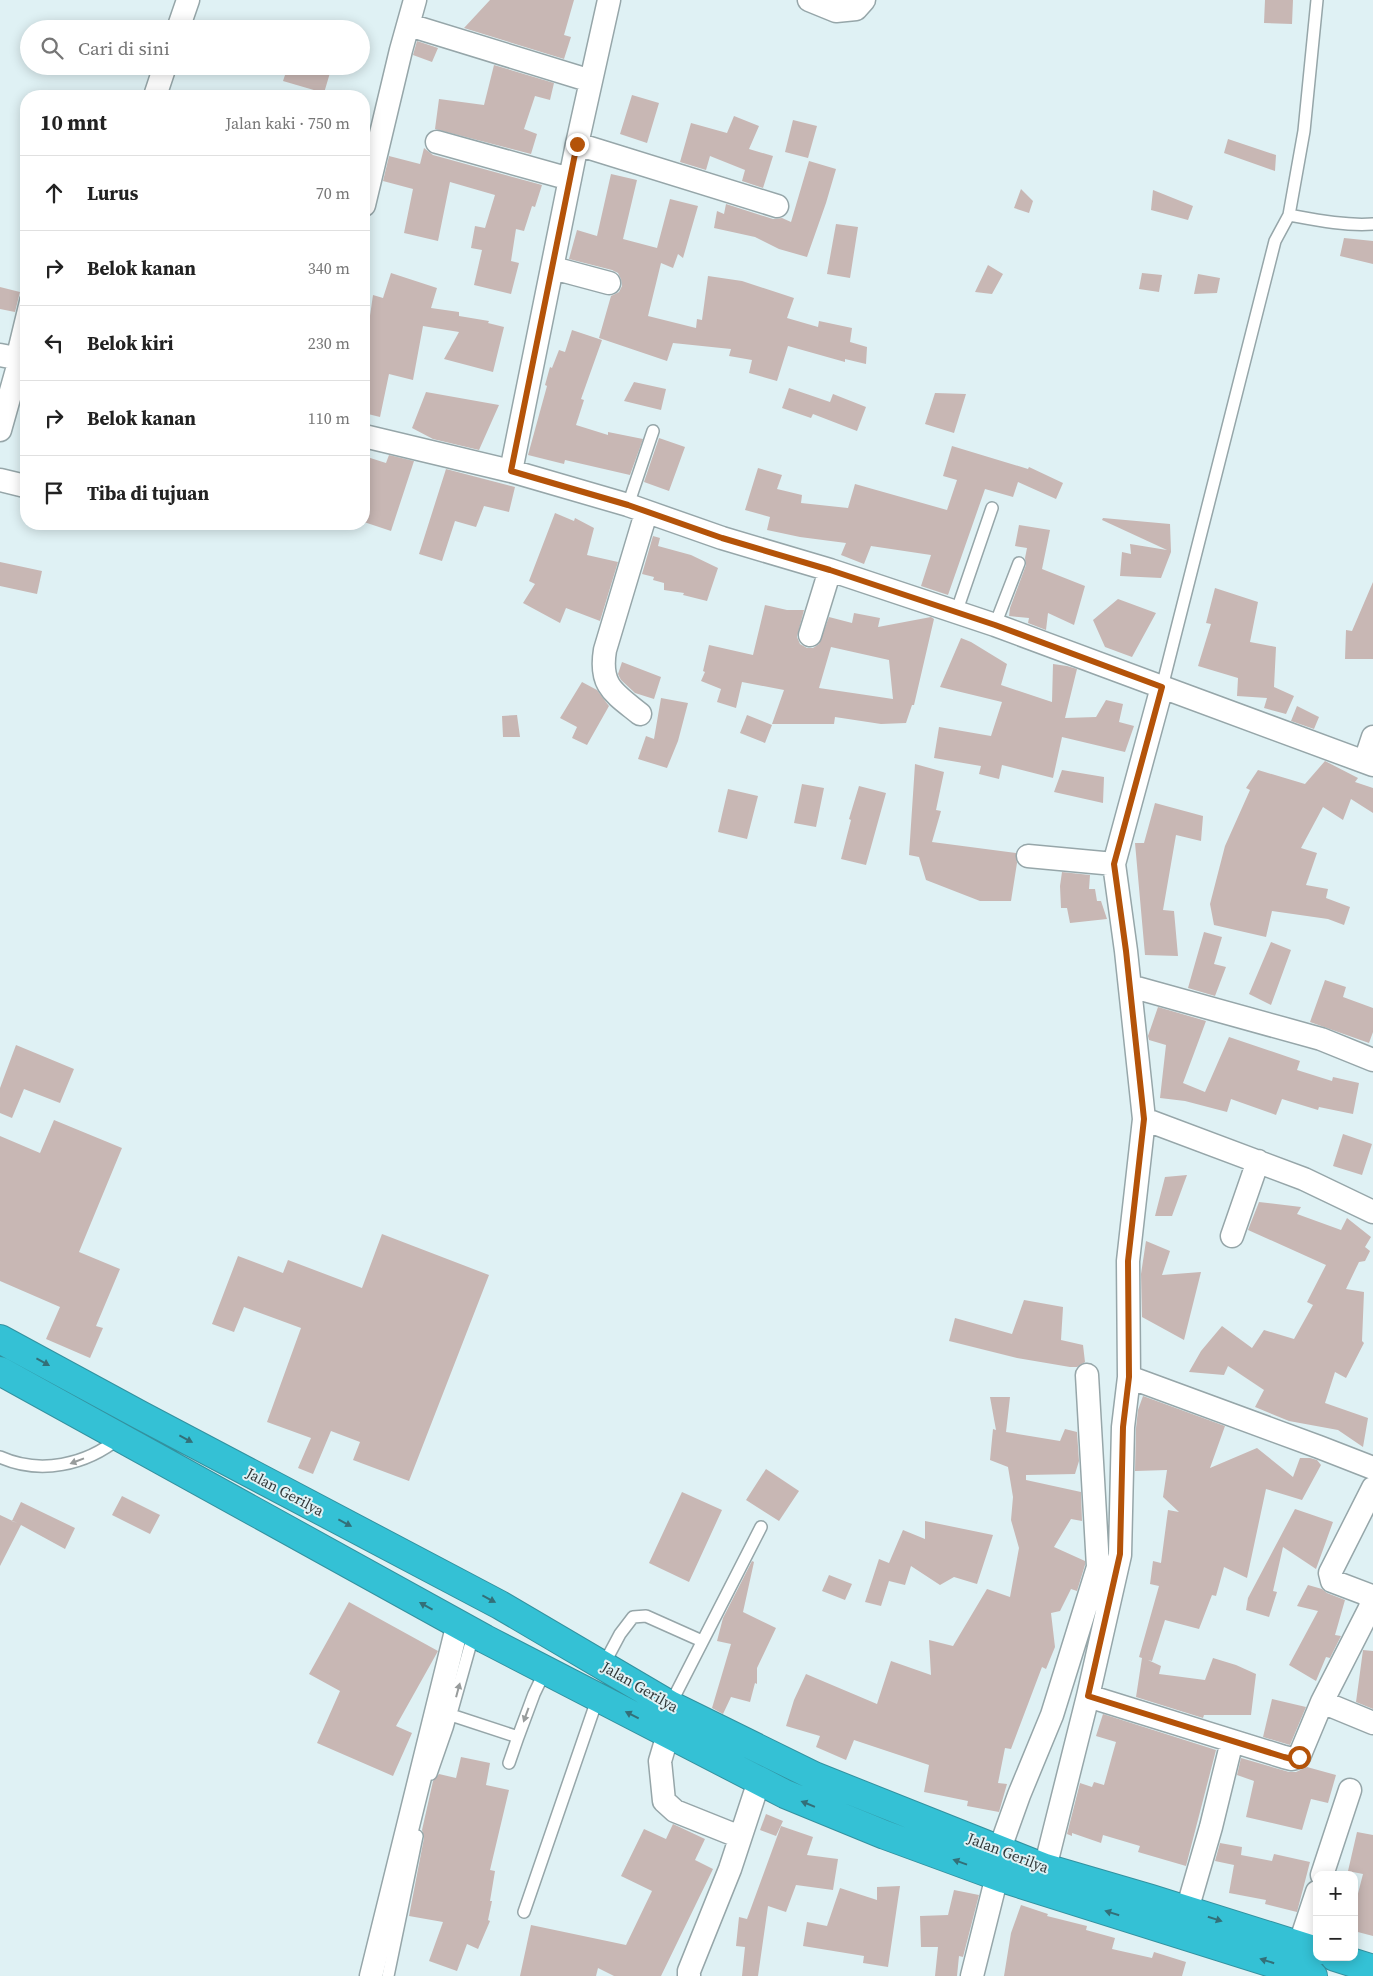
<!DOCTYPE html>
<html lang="id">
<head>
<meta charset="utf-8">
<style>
	:root { --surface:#fff; --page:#f2f2f2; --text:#222; --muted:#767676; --line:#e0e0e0 }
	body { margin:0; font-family:"Source Serif 4",serif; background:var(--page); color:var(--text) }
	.controls { position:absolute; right:15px; bottom:15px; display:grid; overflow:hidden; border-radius:10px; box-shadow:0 2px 12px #0003 }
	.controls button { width:45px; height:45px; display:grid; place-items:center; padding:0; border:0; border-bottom:1px solid var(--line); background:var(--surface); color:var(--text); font:25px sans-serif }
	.stop { position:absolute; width:15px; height:15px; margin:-11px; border:4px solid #b45309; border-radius:50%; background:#fff }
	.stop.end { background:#b45309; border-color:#fff; box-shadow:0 1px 5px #0008 }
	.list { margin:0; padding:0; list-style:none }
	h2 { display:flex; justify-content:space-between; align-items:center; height:65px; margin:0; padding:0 20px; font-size:21px }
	h2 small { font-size:16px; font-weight:400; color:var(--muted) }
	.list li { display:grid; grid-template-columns:32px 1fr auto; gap:15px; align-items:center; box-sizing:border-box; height:75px; padding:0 20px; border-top:1px solid var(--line) }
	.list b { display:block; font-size:19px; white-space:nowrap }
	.list em { font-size:16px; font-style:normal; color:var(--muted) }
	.icon { flex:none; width:28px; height:28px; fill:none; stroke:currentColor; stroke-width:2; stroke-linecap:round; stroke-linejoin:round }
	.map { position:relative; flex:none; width:1373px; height:1976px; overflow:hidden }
	.search { position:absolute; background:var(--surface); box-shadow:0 2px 12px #0003; left:20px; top:20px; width:350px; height:55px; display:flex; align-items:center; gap:12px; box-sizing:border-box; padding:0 18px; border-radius:28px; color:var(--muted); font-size:19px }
	.panel { position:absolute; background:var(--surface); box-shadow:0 2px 12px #0003; left:20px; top:90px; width:350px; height:440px; border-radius:20px }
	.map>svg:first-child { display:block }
	.building { fill:#c8b7b4; fill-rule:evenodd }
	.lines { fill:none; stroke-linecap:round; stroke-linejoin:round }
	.lane-casing { stroke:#96a6a9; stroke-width:14 }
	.street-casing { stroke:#96a6a9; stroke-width:25 }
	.highway-casing { stroke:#33919f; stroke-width:30 }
	.lane { stroke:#fff; stroke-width:11 }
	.street { stroke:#fff; stroke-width:22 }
	.highway { stroke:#34c1d5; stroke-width:28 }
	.oneway { fill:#336f78 }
	.oneway2 { fill:#989c9c }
	.route { stroke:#b45309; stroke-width:6 }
	.labels { text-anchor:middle; stroke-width:4; stroke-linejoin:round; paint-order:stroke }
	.street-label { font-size:15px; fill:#32393a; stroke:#dff1f4 }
</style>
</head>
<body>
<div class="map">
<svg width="1373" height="1976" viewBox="0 0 1373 1976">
	<rect width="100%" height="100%" fill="#dff1f4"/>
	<path class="building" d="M490,0H574L564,35L571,37L564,59L464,28Z
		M1265,0H1293L1292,24L1264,23Z
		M417,41L438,48L432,62L413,55Z
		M494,65L554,83L550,100L535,96L524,129L537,134L531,154L435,129L439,99L484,105Z
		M288,66H332L324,93L283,81Z
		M632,95L659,103L647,143L620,134Z
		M734,116L759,126L749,149L773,156L763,188L742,181L745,170L710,156L706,170L680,162L691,123L727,133Z
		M793,120L817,126L808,158L785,152Z
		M1228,139L1276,155L1275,171L1224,153Z
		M424,148L433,155L542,185L535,207L532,206L524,231L516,229L511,261L519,263L511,294L474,285L482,250L471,248L475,226L485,228L495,195L450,182L438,241L404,233L413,189L383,181L389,156L420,164Z
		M809,161L836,169L826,203L807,257L779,249L755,237L714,228L717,211L724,214L726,204L773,219L782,218L791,222Z
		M611,174L637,180L623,239L657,248L670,199L698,206L683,258L678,254L673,268L661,263L648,316L696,328L697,319L702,320L708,276L742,281L794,298L787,318L818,327L819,321L852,328L850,342L867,347L866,364L845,359V362L788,346L777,381L749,373L752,360L729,356L731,349L673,343L667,361L599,338L611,296L619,292L622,286L621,279L618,273L612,270L569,259L577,230L597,236Z
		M1021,189L1033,201L1029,213L1014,208Z
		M1153,190L1193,206L1188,220L1151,210Z
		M836,224L858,227L850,278L827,274Z
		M1344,238L1373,241V264L1340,256Z
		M988,265L1003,274L992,294L975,292Z
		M391,273L437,288L431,308L459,312V316L489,321L488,323L504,327L493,372L444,359L459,332L423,326L413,380L389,374L380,417L364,413V357L373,295L383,298Z
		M1142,273L1162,275L1159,292L1139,289Z
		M1198,274L1220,278L1217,293L1194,294Z
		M0,287L20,292L15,312L0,309Z
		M572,330L602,340L581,399L584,400L576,425L608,435V432L643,439L630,475L565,460L564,464L528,455L547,386L545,385L550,367L552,368L559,350L565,352Z
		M634,382L666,389L661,410L624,401Z
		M789,388L830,402L833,394L866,407L857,431L813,414L811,418L782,408Z
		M426,392L499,405L479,450L433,439L412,428Z
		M935,393L966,394L954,433L925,424Z
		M659,438L685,447L669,491L644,482Z
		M952,446L1028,469L1029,467L1063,483L1056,499L1018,482L1013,497L985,489L948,595L921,586L931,555L871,546L864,564L841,555L846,543L800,537L767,530L770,517L745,510L758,468L782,475L777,489L802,495L801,503L848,508L855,484L947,510L957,480L943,476Z
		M389,455L414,461L391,531L364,522V456L386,463Z
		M446,469L515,487L509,512L484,506L476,527L455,521L442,561L419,554Z
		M555,513L574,521L575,518L594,528L587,555L618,562L600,621L566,608L560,623L523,603L535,584L529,581Z
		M1103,518L1170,524L1171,552L1161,578L1120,576L1122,552L1131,554L1130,544L1167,550L1102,520Z
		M1019,525L1050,530L1042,569L1085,586L1074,625L1048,613L1046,630L1028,623L1029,618L1009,616L1010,608L1026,565L1025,558L1027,548L1015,546Z
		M653,536L660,538L658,546L691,555L718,568L707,601L683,595L684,593L664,590V583L653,580L654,577L642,574Z
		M0,562L42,571L37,594L0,586Z
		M1373,582V659H1345L1346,630L1352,631Z
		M1215,588L1258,602L1250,642L1276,647L1274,687L1294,696L1286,714L1264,708L1267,698L1237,696L1238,678L1198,666L1211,624L1206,623Z
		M1118,599L1156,613L1132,657L1105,647L1093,620Z
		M765,605L787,610H804L797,637L800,644L807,648H813L819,644L829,617L852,623L854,613L880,618L878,627L931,617L934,619L914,705H912L906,723L881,724L835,717L834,724H772L784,690L742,682L736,708L717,702L721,689L701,681L705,672L703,671L709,645L753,655ZM831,647L889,660L893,699L819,688Z
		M961,638L971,642L1007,664L1001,685L1052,702L1053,664L1067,666L1077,669L1065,718L1096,717L1106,700L1123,704L1119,722L1134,726L1125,752L1062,737L1053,778L1002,765L999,779L979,774L981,766L934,758L939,727L991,736L1002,702L940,687Z
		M622,662L661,677L654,699L635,693L621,680L618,674Z
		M582,682L597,690L609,706L587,745L572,738L577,727L560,718Z
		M661,698L688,703L678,741L667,768L638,759L646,736L654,739Z
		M1297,706L1319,717L1314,729L1291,721Z
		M517,715L520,737H503L502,716Z
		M747,715L772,725L765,743L740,733Z
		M1325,761L1358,778L1355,782L1373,788V813L1351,799L1343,820L1323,807L1301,848L1317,853L1306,885L1328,889L1326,898L1350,907L1344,925L1328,919L1272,911L1266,937L1214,925L1210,904L1225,846L1250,790L1246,788L1258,770L1305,784Z
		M915,764L944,772L936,810L941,811L932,842L1016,853L1017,863L1011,901H980L926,880L919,857L909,855Z
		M1062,770L1104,777L1103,803L1054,792Z
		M802,784L824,788L816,827L794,823Z
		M859,786L886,793L866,865L841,859L851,820L849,819Z
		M728,789L758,796L747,839L718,832Z
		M1155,803L1203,816L1201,841L1176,835L1163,910L1174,911L1178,956L1145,955L1135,843H1144Z
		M1062,872L1090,875L1089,889H1095L1097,901H1101L1107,919L1070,923L1067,908H1061L1060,886Z
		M1204,932L1222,937L1214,964L1226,967L1215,996L1188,988Z
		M1271,942L1291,950L1271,1005L1249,994Z
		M1325,980L1346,987L1343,997L1373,1008V1032L1369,1043L1310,1022Z
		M1158,1007L1206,1021L1183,1083L1205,1092L1229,1037L1300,1061L1297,1070L1332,1081L1333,1077L1359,1083L1353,1114L1319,1107L1318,1110L1282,1099L1276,1115L1231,1099L1227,1112L1185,1101L1160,1098L1166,1045L1149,1040L1148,1036Z
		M16,1045L74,1069L60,1103L24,1089L12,1118L0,1113V1088Z
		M54,1120L122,1148L79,1252L120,1269L96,1326L103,1328L90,1358L46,1339L60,1307L0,1281V1136L40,1153Z
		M1343,1134L1372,1144L1362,1175L1333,1166Z
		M1187,1175L1172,1216H1155L1165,1177Z
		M1259,1202L1301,1207L1297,1214L1341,1230L1347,1218L1371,1237L1365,1247L1370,1251L1365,1261L1359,1262L1346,1289L1364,1292L1362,1341L1364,1343L1346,1378L1335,1372L1325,1403L1368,1418L1363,1447L1338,1430L1289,1421L1255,1407L1264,1390L1228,1366L1224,1375L1189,1372L1201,1351L1222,1326L1252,1348L1264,1330L1294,1339L1313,1305L1307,1302L1326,1265L1248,1230Z
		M382,1234L489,1275L409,1481L353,1460L360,1442L331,1431L313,1474L298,1468L311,1438L267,1422L301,1328L244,1307L234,1332L212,1324L238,1256L283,1273L288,1260L362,1288Z
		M1146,1241L1170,1251L1162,1275L1201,1272L1184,1340L1142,1317L1141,1274Z
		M1024,1300L1063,1307L1061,1340L1083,1345L1085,1362L1077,1367H1070L1017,1358L949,1341L955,1318L1012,1334Z
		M1143,1396L1225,1426L1210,1468L1257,1448L1293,1477L1300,1458H1310L1317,1460L1321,1465L1302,1500L1266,1489L1247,1578L1224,1567L1216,1596L1212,1595L1199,1629L1165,1620L1152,1661L1148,1660L1161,1666L1159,1674L1205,1680L1213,1658L1236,1665L1256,1674L1251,1715H1204L1203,1718L1136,1697L1142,1658L1139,1657L1159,1586L1150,1584L1153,1561L1161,1563L1168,1510L1179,1512L1163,1497L1167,1470L1135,1471L1136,1428L1138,1410Z
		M990,1397H1010L1006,1432L1060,1441L1065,1429L1077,1432L1079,1461L1075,1474L1026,1475V1480L1081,1492L1082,1521L1071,1519L1054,1547L1085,1561V1565L1077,1591L1071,1589L1060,1611L1051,1613L1055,1647L1046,1669L1042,1667L1011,1749L1005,1748L998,1783L1007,1784L999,1812L967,1806L968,1801L924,1792L929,1765L854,1740L846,1760L816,1747L820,1736L786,1726L794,1700L806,1674L877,1704L891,1661L931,1675L929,1640L953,1646L987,1589L1010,1597L1019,1548L1011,1520L1013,1497L1008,1467L990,1460L993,1429L996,1430Z
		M766,1469L799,1491L779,1521L746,1500Z
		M682,1492L722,1510L689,1582L649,1563Z
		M122,1496L160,1515L150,1534L112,1515Z
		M21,1502L75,1528L65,1549L21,1525L0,1566V1515L17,1523L12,1521Z
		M1295,1509L1333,1522L1316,1569L1283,1547L1273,1591L1277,1592L1269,1617L1246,1610L1248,1598Z
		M925,1521L993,1535L977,1584L954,1577L940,1585L911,1566L905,1585L889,1581L881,1606L865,1602L879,1559L889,1563L903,1530L925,1539Z
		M752,1561L754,1562L743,1612L776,1628L757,1668V1684L755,1683L750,1702L731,1697L723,1714L712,1708L731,1644L717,1641L723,1618Z
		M829,1575L852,1584L845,1600L822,1591Z
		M1308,1585L1322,1589L1327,1593L1345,1600L1335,1635L1341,1636L1330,1658L1326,1657L1316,1681L1289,1665L1318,1611L1297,1606Z
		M349,1602L438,1651L396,1726L412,1733L393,1776L317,1743L340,1691L309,1674Z
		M1363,1650L1373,1651V1709L1356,1702Z
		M1272,1699L1306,1707L1290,1745L1263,1737Z
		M1103,1714L1216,1750L1186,1866L1138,1852L1140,1846L1103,1835L1101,1843L1072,1833V1836L1067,1834L1080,1783L1092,1787L1094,1782L1104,1785L1116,1742L1096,1736Z
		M461,1757L490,1763L486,1785L509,1790L490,1870L495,1871L490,1901H492L488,1920L490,1921L478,1949L467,1944L457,1971L429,1961L443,1922L409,1916L424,1838L422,1830L433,1781L439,1774L456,1778Z
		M1241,1758L1289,1772H1296L1307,1767L1336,1775L1328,1803L1311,1799L1302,1830L1246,1817L1254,1781L1237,1775Z
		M766,1814L783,1821L776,1836L760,1830Z
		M673,1824L705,1839L695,1860L713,1869L661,1976H614L598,1968L596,1976H520L531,1925L626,1945L652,1891L621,1876L644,1829L666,1839Z
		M781,1826L813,1837L807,1855L838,1859L833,1890L796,1885L786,1912L768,1906L758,1976H742L745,1947L736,1946L739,1917L747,1919Z
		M1357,1832L1373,1835V1936L1354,1931V1909L1363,1874L1348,1871Z
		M1220,1843L1242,1847L1241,1855L1272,1861L1274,1854L1310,1862L1297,1912L1265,1904L1266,1900L1229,1893L1234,1865L1215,1861Z
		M900,1886L888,1967L863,1963L864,1956L803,1946L807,1922L827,1926L840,1888L877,1900V1887Z
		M954,1890L979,1895L963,1957L959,1956L957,1976H935L938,1947H921L920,1916L948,1915Z
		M1021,1905L1048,1914L1047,1916L1087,1926L1086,1930L1115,1938L1112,1949L1152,1958L1154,1952L1186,1962L1182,1976H1004L1011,1933Z"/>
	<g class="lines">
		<defs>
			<path id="lane" d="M1289,215L1304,131L1317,0
				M12,357L26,299
				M628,505L653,431
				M956,613L992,508
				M995,625L1019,563
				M1162,687L1275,241L1289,215C1316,220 1345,226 1373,224
				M0,1457C40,1475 86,1465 119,1438
				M603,1666L620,1634L633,1617L646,1616L702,1641
				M670,1705L761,1527
				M451,1715L518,1737L534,1694L545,1671
				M509,1763L518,1737
				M431,1774L447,1728L474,1632
				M524,1912L598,1697
				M388,1976L417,1836"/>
			<path id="street" d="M809,0L836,11L856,9L864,0
				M409,25L591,81
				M178,29L188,0
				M155,96L165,66
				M437,142L570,179
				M577,144L777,206
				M364,205L401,50L415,0
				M553,268L609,283
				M0,355L26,360
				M0,430L20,359
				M364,436L511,471L628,505L722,538L830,570L995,625L1162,687L1114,864L1126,951L1144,1119L1128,1261L1129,1377L1123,1427L1120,1555L1088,1696L1045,1868
				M511,471L577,144L609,0
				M0,480L25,486
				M810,635L830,570
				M1162,687L1373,765
				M640,714C614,693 599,686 605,650L646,513
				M1365,761L1373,737
				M1028,856L1114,864
				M1130,986L1321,1039L1373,1060
				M1144,1119L1304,1179L1373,1212
				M1232,1236L1258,1161
				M1129,1377L1319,1447L1373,1468
				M1088,1696L1284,1757L1292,1759L1299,1757L1322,1702L1370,1608L1371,1600L1369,1595L1332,1581L1330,1573L1373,1488
				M1322,1702L1373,1723
				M668,1734L660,1761L664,1801L675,1811L740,1837
				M999,1851L1019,1795L1052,1715L1098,1567L1087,1375
				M1322,1875L1350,1790
				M1187,1910L1211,1827L1232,1741
				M1299,1946L1317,1892
				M371,1976L458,1623
				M689,1976V1971L730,1869L759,1781
				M972,1976L997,1876"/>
			<path id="highway" d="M0,1339L140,1415L500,1605L670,1705L814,1776L1045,1868L1151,1899L1317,1951
				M0,1371L485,1639L785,1794L885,1835L1005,1879L1313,1976
				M1335,1957L1373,1969"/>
		</defs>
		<use href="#lane" class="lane-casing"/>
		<use href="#street" class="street-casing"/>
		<use href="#highway" class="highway-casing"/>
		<use href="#lane" class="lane"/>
		<use href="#street" class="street"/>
		<use href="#highway" class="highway"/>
	</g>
	<defs><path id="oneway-solid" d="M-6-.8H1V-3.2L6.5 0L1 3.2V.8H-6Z" transform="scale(1.25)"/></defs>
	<g class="oneway">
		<use href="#oneway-solid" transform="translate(43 1362) rotate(29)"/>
		<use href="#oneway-solid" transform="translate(186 1439) rotate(28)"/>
		<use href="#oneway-solid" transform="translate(345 1523) rotate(28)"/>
		<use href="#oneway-solid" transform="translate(489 1599) rotate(28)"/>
		<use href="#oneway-solid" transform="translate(426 1606) rotate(-151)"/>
		<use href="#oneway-solid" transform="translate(632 1715) rotate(-153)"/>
		<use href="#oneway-solid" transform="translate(808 1804) rotate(-158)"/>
		<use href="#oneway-solid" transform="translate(960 1862) rotate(-160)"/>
		<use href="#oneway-solid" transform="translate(1112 1913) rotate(-163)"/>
		<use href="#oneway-solid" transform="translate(1215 1919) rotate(18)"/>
		<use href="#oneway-solid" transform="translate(1267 1961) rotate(-163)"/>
	</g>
	<g class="oneway2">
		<use href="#oneway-solid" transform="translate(77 1461) rotate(159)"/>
		<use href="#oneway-solid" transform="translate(458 1690) rotate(-75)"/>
		<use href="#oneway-solid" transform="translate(526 1715) rotate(110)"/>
	</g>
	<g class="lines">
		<path class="route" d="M577,144L511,471L628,505L722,538L830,570L995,625L1162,687L1114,864L1126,951L1144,1119L1128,1261L1129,1377L1123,1427L1120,1554L1088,1696L1284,1757L1292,1759L1299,1757"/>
	</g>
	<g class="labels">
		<g class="street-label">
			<text transform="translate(285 1492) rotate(28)" y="5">Jalan Gerilya</text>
			<text transform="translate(640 1687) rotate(30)" y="5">Jalan Gerilya</text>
			<text transform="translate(1008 1853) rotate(21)" y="5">Jalan Gerilya</text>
		</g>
	</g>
</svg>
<div class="controls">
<button>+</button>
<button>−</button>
</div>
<div class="stop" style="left:1299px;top:1757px"></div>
<div class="stop end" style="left:577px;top:144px"></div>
<div class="search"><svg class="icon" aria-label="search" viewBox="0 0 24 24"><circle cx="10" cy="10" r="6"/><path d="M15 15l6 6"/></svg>Cari di sini</div>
<section class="panel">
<h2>10 mnt<small>Jalan kaki · 750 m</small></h2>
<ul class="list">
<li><svg class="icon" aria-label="ahead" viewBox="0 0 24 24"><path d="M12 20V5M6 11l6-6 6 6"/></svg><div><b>Lurus</b></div><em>70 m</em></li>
<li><svg class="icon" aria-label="right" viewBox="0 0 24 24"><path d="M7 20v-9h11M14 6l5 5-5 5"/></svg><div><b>Belok kanan</b></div><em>340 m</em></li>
<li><svg class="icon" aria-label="left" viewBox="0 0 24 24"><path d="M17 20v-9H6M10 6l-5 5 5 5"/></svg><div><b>Belok kiri</b></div><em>230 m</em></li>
<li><svg class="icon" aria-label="right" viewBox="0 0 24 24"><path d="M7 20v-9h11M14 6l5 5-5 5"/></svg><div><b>Belok kanan</b></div><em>110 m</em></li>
<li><svg class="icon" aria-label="arrive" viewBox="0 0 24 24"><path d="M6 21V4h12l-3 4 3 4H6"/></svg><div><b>Tiba di tujuan</b></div></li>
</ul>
</section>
</div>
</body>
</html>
